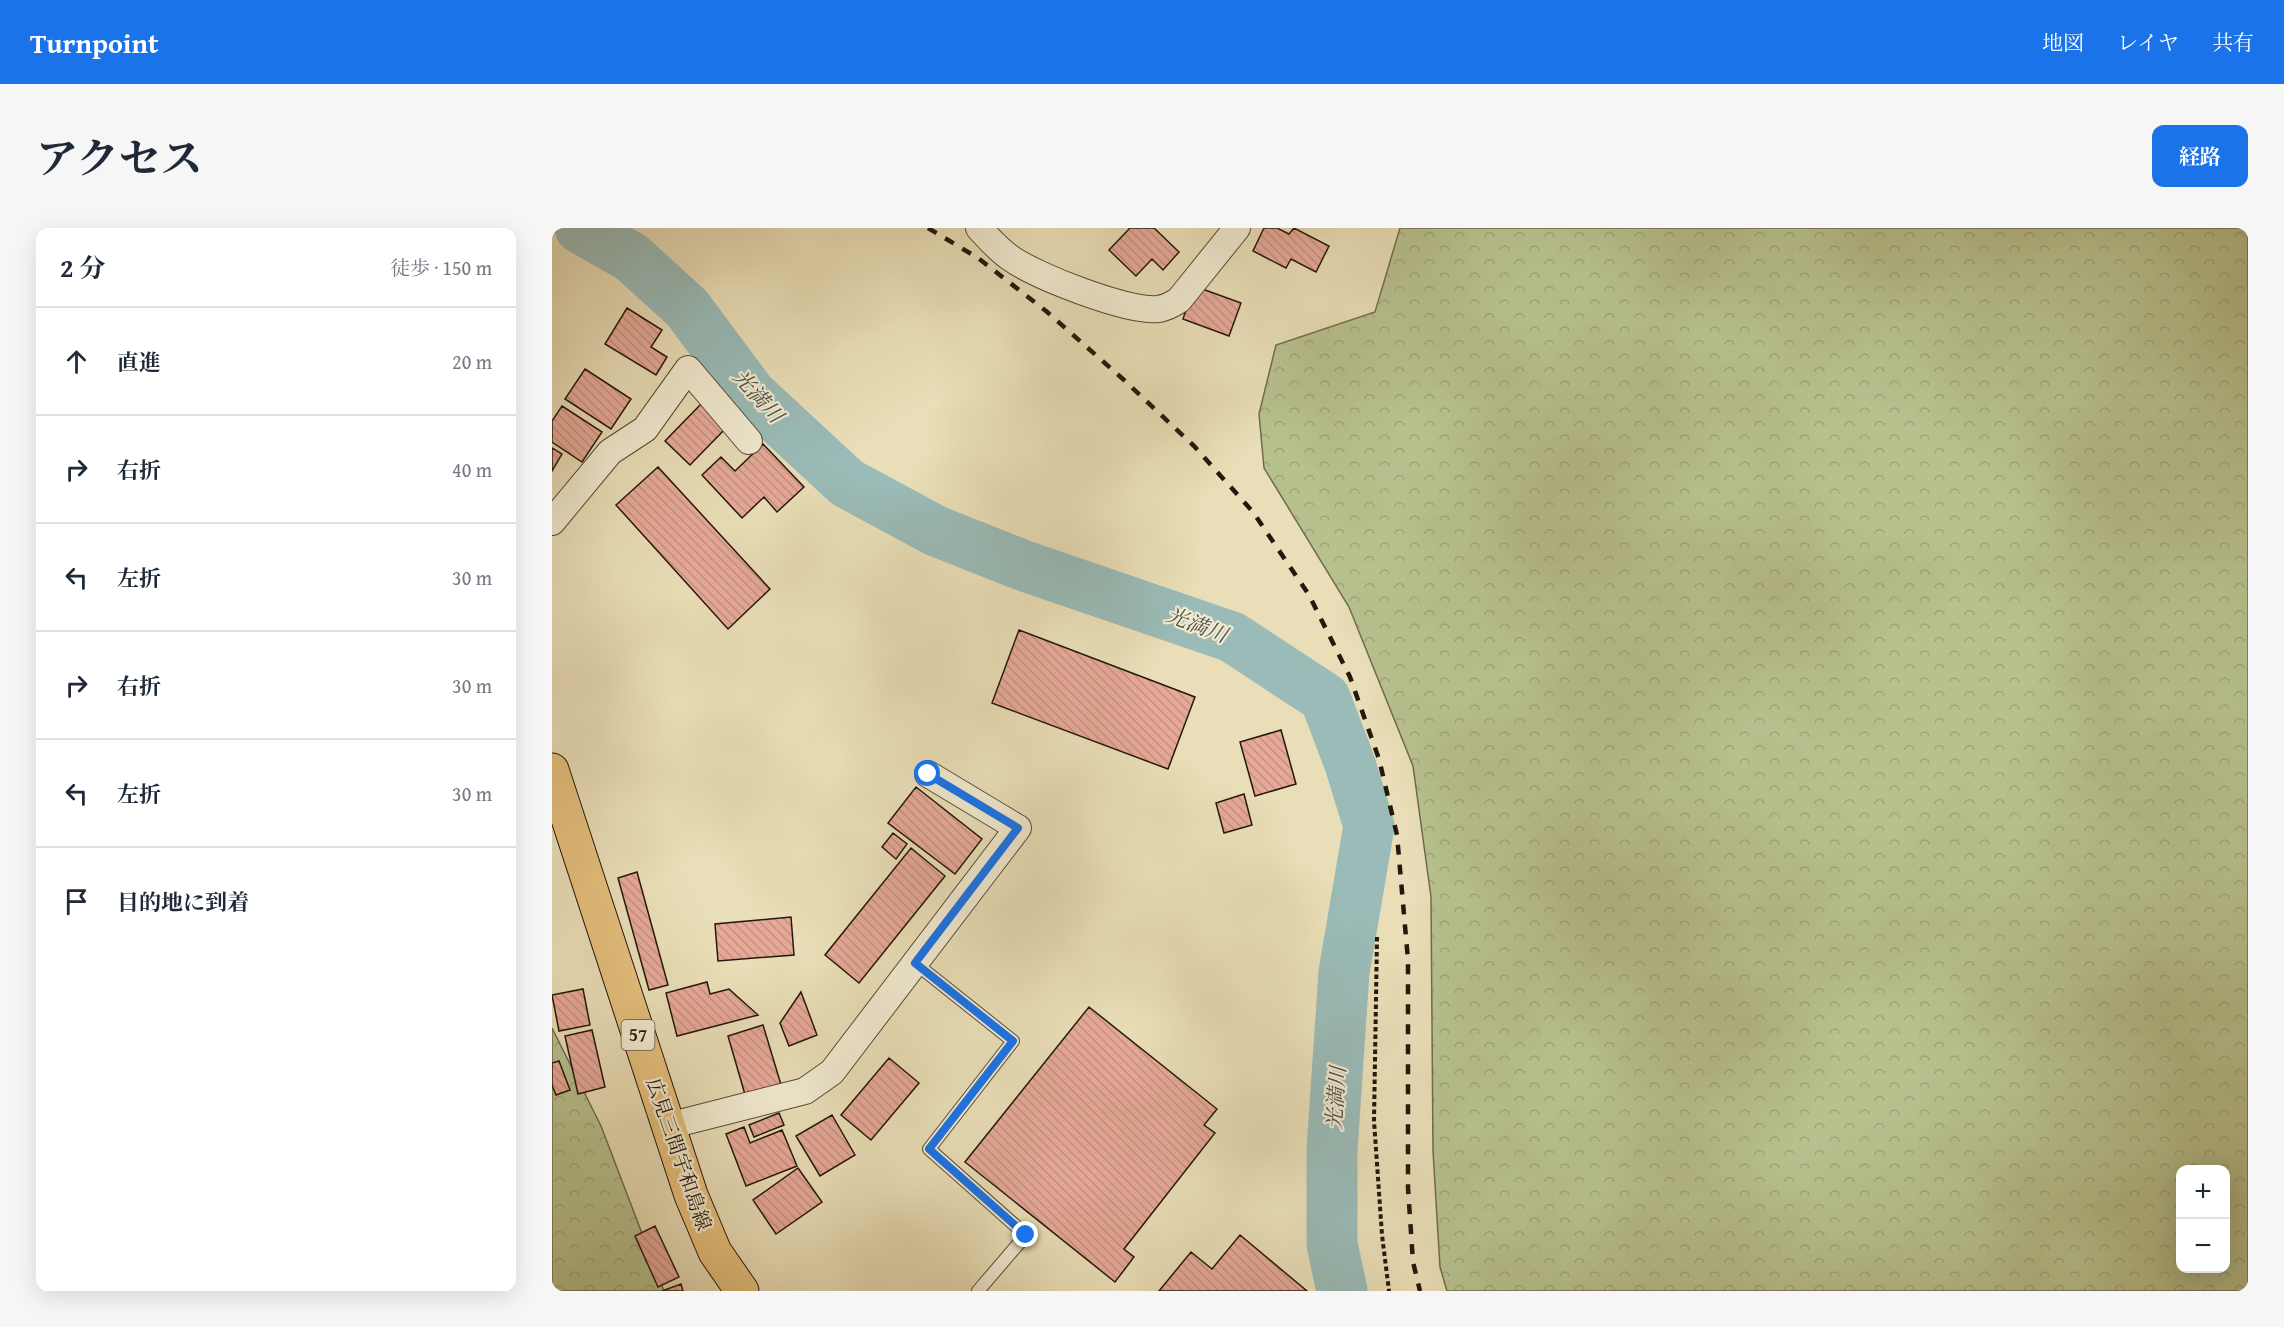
<!DOCTYPE html>
<html lang="ja">
<head>
<meta charset="utf-8">
<style>
	:root { --surface:#fff; --page:#f6f6f7; --text:#1f2937; --muted:#747a83; --line:#e0e1e3; --accent:#1a73e8 }
	body { margin:0; font-family:"Gentium Book Plus","Noto Serif JP",serif; background:var(--page); color:var(--text) }
	.controls { position:absolute; right:18px; bottom:18px; display:grid; overflow:hidden; border-radius:12px; box-shadow:0 6px 24px #0002 }
	.controls button { width:54px; height:54px; display:grid; place-items:center; padding:0; border:0; border-bottom:2px solid var(--line); background:var(--surface); color:var(--text); font:30px sans-serif }
	.stop { position:absolute; width:18px; height:18px; margin:-14px; border:4px solid #1a73e8; border-radius:50%; background:#fff }
	.stop.end { background:#1a73e8; border-color:#fff; box-shadow:0 2px 6px #0008 }
	.list { margin:0; padding:0; list-style:none }
	h2 { display:flex; justify-content:space-between; align-items:center; height:78px; margin:0; padding:0 24px; font-size:26px }
	h2 small { font-size:20px; font-weight:400; color:var(--muted) }
	.list li { display:grid; grid-template-columns:39px 1fr auto; gap:18px; align-items:center; box-sizing:border-box; height:108px; padding:0 24px; border-top:2px solid var(--line) }
	.list b { display:block; font-size:22px; white-space:nowrap }
	.list em { font-size:20px; font-style:normal; color:var(--muted) }
	.icon { flex:none; width:33px; height:33px; fill:none; stroke:currentColor; stroke-width:2; stroke-linecap:round; stroke-linejoin:round }
	.map { position:relative; flex:none; width:1696px; height:1063px; overflow:hidden; border-radius:12px }
	header { display:flex; align-items:center; gap:36px; box-sizing:border-box; height:84px; padding:0 30px; background:var(--accent); color:#fff }
	header strong { font-size:28px }
	nav { display:flex; gap:33px; margin-inline-start:auto; font-size:21px }
	.intro { display:flex; align-items:center; justify-content:space-between; box-sizing:border-box; height:144px; padding:0 36px }
	h1 { margin:0; font-size:42px }
	.button { padding:15px 27px; border-radius:12px; background:var(--accent); color:#fff; font-size:21px; font-weight:700 }
	main { display:flex; gap:36px; padding:0 36px }
	aside { flex:1; background:var(--surface); border-radius:12px; box-shadow:0 6px 24px #0002 }
	.map>svg:first-child { display:block }
	.forest { fill:url(#forest-crowns); stroke:#6e6c4d; stroke-width:1.5; fill-rule:evenodd }
	.lines { fill:none; stroke-linecap:round; stroke-linejoin:round }
	.river { stroke:#9abbb7; stroke-width:51 }
	.building { fill:url(#building-back-hatch); stroke:#25170c; stroke-width:1.5 }
	.service-casing { stroke:#564937; stroke-width:14 }
	.minor-casing { stroke:#564937; stroke-width:28 }
	.primary-casing { stroke:#25170c; stroke-width:35 }
	.path { stroke:#25170c; stroke-width:4; stroke-dasharray:4.5 3; stroke-linecap:butt }
	.service { stroke:#f1ead0; stroke-width:12 }
	.minor { stroke:#f1ead0; stroke-width:26 }
	.primary { stroke:#e4bf7c; stroke-width:33 }
	.rail { stroke:#25170c; stroke-width:4.5; stroke-dasharray:10 10; stroke-linecap:butt }
	.route { stroke:#1a73e8; stroke-width:8 }
	.labels { text-anchor:middle; stroke-width:4.5; stroke-linejoin:round; paint-order:stroke }
	.shield { fill:#f1ead0; stroke:#625647; stroke-width:1.5 }
	.shield-label { font-size:18px; font-weight:bold; fill:#25170c }
	.street-label { font-size:20px; fill:#25170c; stroke:#f1ead0 }
	.water-label { font-size:21px; font-style:italic; fill:#4e5048; stroke:#f1ead0 }
</style>
</head>
<body>
<header>
<strong>Turnpoint</strong>
<nav><a>地図</a><a>レイヤ</a><a>共有</a></nav>
</header>
<div class="intro"><h1>アクセス</h1><a class="button">経路</a></div>
<main>
<aside>
<h2>2 分<small>徒歩 · 150 m</small></h2>
<ul class="list">
<li><svg class="icon" aria-label="ahead" viewBox="0 0 24 24"><path d="M12 20V5M6 11l6-6 6 6"/></svg><div><b>直進</b></div><em>20 m</em></li>
<li><svg class="icon" aria-label="right" viewBox="0 0 24 24"><path d="M7 20v-9h11M14 6l5 5-5 5"/></svg><div><b>右折</b></div><em>40 m</em></li>
<li><svg class="icon" aria-label="left" viewBox="0 0 24 24"><path d="M17 20v-9H6M10 6l-5 5 5 5"/></svg><div><b>左折</b></div><em>30 m</em></li>
<li><svg class="icon" aria-label="right" viewBox="0 0 24 24"><path d="M7 20v-9h11M14 6l5 5-5 5"/></svg><div><b>右折</b></div><em>30 m</em></li>
<li><svg class="icon" aria-label="left" viewBox="0 0 24 24"><path d="M17 20v-9H6M10 6l-5 5 5 5"/></svg><div><b>左折</b></div><em>30 m</em></li>
<li><svg class="icon" aria-label="arrive" viewBox="0 0 24 24"><path d="M6 21V4h12l-3 4 3 4H6"/></svg><div><b>目的地に到着</b></div></li>
</ul>
</aside>
<div class="map">
<svg width="1696" height="1063" viewBox="0 0 1696 1063">
	<defs>
		<pattern id="forest-crowns" width="20" height="18" patternUnits="userSpaceOnUse" patternTransform="scale(1.5)"><rect width="20" height="18" fill="#b7c18e"/><path d="M2 6a3 3 0 1 1 6 0M12 15a3 3 0 1 1 6 0" fill="none" stroke="#9da579"/></pattern>
		<pattern id="building-back-hatch" width="6" height="6" patternUnits="userSpaceOnUse" patternTransform="scale(1.5)"><rect width="6" height="6" fill="#e6a998"/><path d="M-1 5l2 2M0 0l6 6M5-1l2 2" fill="none" stroke="#c59182"/></pattern>
	</defs>
	<rect width="100%" height="100%" fill="#e9deb7"/>
	<filter id="stains"><feTurbulence type="fractalNoise" baseFrequency=".00333" numOctaves="4"/><feColorMatrix values="0 0 0 0 .2 0 0 0 0 .09 0 0 0 0 .02 0 0 0 .5 -.17"/></filter>
	<radialGradient id="worn" r=".72"><stop offset=".6" stop-color="#630" stop-opacity="0"/><stop offset="1" stop-color="#630" stop-opacity=".3"/></radialGradient>
	<path class="forest" d="M848,0H1696V1063H895L888,1039L881,923L879,669L861,538L797,379L712,240L707,186L724,117L823,84ZM1628,942H1674V1040H1628Z
		M0,800L49,898L112,1063H0Z"/>
	<g class="lines">
		<path class="river" d="M28,0L79,29L135,80L199,166L295,255L384,303L470,337L680,409L773,470L798,536L817,598L792,744L780,922V1016L790,1063"/>
	</g>
	<path class="building" d="M578,0H602L627,24L611,42L600,31L584,48L557,22Z
		M712,0H725L737,6L742,0L777,18L764,44L739,31L734,40L701,23Z
		M642,58L689,75L677,108L631,91Z
		M75,80L110,102L99,119L115,129L104,147L53,116Z
		M33,141L79,171L59,201L13,171Z
		M149,176L174,200L138,237L113,213Z
		M10,178L50,204L30,234L0,214V193Z
		M211,216L252,259L225,284L212,269L190,290L150,247L169,229L183,243Z
		M0,220L10,226L0,243Z
		M106,239L218,361L176,401L64,277Z
		M467,402L643,469L616,541L440,475Z
		M729,502L744,556L703,568L688,514Z
		M364,559L430,611L403,646L336,595Z
		M692,566L700,597L672,605L664,575Z
		M341,605L355,616L344,631L330,619Z
		M359,620L393,648L307,755L273,727Z
		M85,644L116,757L97,762L66,650Z
		M239,689L242,727L166,733L163,696Z
		M155,754L158,766L177,761L206,787L125,808L114,765Z
		M31,761L38,797L7,803L0,767Z
		M249,764L265,807L237,818L228,795Z
		M537,779L665,881L652,897L663,905L572,1021L582,1029L563,1054L413,934Z
		M211,797L230,860L194,870L176,808Z
		M40,802L53,859L26,866L13,808Z
		M337,830L367,855L319,912L289,887Z
		M7,833L18,862L4,867L0,857V835Z
		M227,885L232,897L202,909L197,897Z
		M280,887L303,927L268,948L244,908Z
		M192,899L198,915L230,902L245,938L194,958L174,906Z
		M246,940L270,974L224,1006L201,972Z
		M103,998L127,1049L106,1059L83,1008Z
		M688,1007L755,1063H607L639,1024L660,1041Z
		M129,1056L131,1063H110Z"/>
	<g class="lines">
		<defs>
			<path id="service" d="M363,735L461,813L377,921L474,1007L426,1063"/>
			<path id="minor" d="M427,0C436,10 446,21 457,29C483,48 575,84 606,81C614,80 621,76 627,72L685,0
				M0,294L58,224L93,201L136,141L197,213
				M116,898L253,863L280,844L466,600L376,546"/>
			<path id="primary" d="M0,542L139,967L163,1024L190,1063"/>
		</defs>
		<use href="#service" class="service-casing"/>
		<use href="#minor" class="minor-casing"/>
		<use href="#primary" class="primary-casing"/>
		<path class="path" d="M825,709L822,893L830,1007L837,1063"/>
		<use href="#service" class="service"/>
		<use href="#minor" class="minor"/>
		<use href="#primary" class="primary"/>
		<path class="rail" d="M376,0L426,30L494,83L572,152L642,218L701,284L757,367L798,449L827,531L845,607L856,732V960L861,1034L868,1063"/>
	</g>
	<g class="lines">
		<path class="route" d="M376,546L466,600L363,735L461,813L377,921L474,1007"/>
	</g>
	<g class="labels">
		<rect class="shield" x="69.5" y="792" width="33" height="30" rx="4.5"/>
		<g class="shield-label">
			<text x="86" y="813">57</text>
		</g>
		<g class="street-label">
			<text transform="translate(127 926) rotate(71)" y="7">広見三間宇和島線</text>
		</g>
		<g class="water-label">
			<text transform="translate(206 168) rotate(48)" y="7">光満川</text>
			<text transform="translate(645 397) rotate(21)" y="7">光満川</text>
			<text transform="translate(784 870) rotate(-86)" y="7">光満川</text>
		</g>
	</g>
	<rect width="100%" height="100%" filter="url(#stains)"/>
	<rect width="100%" height="100%" fill="url(#worn)"/>
</svg>
<div class="controls">
<button>+</button>
<button>−</button>
</div>
<div class="stop" style="left:376px;top:546px"></div>
<div class="stop end" style="left:474px;top:1007px"></div>
</div>
</main>
</body>
</html>
